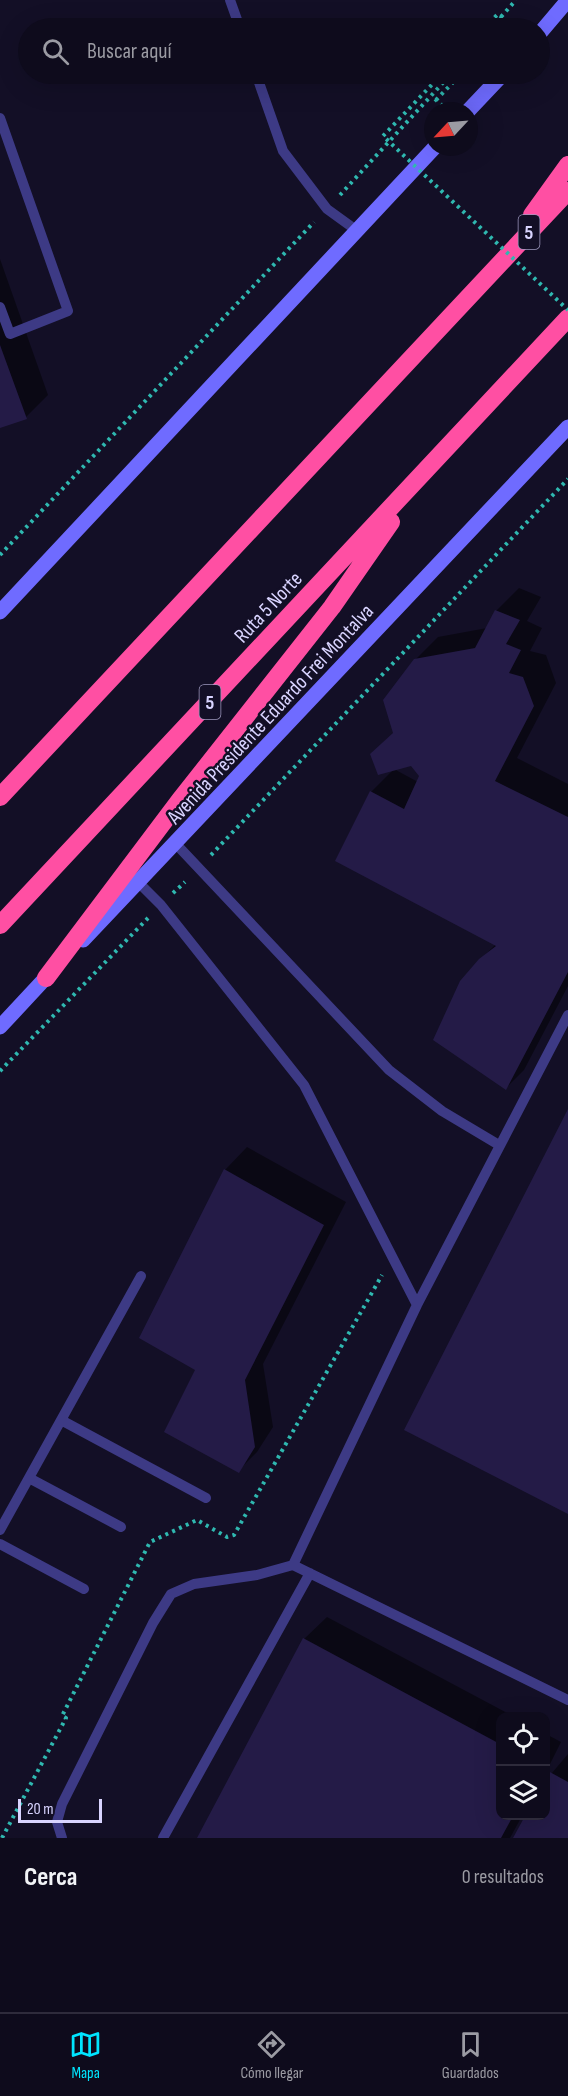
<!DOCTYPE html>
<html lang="es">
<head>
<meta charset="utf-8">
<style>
	:root { --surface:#0e0b1c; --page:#171425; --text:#f1f3f6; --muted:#9b9ba3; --line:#2e2b3b; --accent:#00e5ff }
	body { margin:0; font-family:"Sofia Sans Condensed",sans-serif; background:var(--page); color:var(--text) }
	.controls { position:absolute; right:18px; bottom:18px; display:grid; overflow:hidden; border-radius:12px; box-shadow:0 6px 24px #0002 }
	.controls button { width:54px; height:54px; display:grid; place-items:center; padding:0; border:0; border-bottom:2px solid var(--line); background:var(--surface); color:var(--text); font:30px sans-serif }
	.compass { position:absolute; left:424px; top:102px; width:54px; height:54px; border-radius:50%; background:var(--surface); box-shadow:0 6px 24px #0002; rotate:244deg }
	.scale { position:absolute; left:18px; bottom:15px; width:84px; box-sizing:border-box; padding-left:6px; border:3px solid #d9d4ff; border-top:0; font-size:16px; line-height:21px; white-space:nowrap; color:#d9d4ff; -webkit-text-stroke:4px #130f26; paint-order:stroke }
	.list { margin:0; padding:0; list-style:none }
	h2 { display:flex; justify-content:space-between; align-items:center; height:78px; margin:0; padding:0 24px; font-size:26px }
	h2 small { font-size:20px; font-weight:400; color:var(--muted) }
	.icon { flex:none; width:33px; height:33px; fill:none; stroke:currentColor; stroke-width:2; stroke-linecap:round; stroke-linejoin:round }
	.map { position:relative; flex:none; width:568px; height:1838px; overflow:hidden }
	.search { position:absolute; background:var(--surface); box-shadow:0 6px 24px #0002; left:18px; right:18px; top:18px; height:66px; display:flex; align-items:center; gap:15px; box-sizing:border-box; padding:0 21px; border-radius:33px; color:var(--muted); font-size:22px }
	.sheet { height:174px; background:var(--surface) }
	nav { display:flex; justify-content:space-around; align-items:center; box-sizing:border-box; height:84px; border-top:2px solid var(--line); background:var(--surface); font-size:16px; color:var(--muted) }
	nav a { display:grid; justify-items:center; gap:3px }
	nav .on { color:var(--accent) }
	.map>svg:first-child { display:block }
	.shadow { fill:#0007; fill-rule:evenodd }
	.building { fill:#241b47 }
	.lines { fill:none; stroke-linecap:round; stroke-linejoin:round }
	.path { stroke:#2fb8b0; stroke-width:4; stroke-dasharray:3 4.5; stroke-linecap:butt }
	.service { stroke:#3d3a85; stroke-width:10 }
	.secondary { stroke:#6f6bff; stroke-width:15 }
	.motorway { stroke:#ff4fa3; stroke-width:18 }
	.path-bridge { stroke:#2fb8b0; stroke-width:4; stroke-dasharray:3 4.5; stroke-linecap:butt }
	.labels { text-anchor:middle; stroke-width:5; stroke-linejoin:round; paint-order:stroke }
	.shield { fill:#130f26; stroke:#9e99be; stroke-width:1.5 }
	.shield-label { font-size:20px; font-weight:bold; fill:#d9d4ff }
	.street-label { font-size:21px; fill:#d9d4ff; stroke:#130f26 }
</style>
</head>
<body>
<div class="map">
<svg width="568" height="1838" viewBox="0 0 568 1838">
	<rect width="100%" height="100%" fill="#130f26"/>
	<path class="shadow" d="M0,259L48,395L26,417L0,427Z
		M519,588L541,597L527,621L542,628L530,651L546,655L556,683L517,758L568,784V986L524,1070L506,1088L480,960L496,944L337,861L371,792L393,770L394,732L415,660L438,637L487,628L496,611ZM411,765L421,776L418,782L394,769Z
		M247,1147L346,1202L263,1364L273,1427L257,1452L238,1471L197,1369L225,1170Z
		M327,1617L513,1716H500V1816H522L510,1838H199L304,1639Z
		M546,1734L561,1742L546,1772Z
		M568,1754V1838H515L527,1816H546V1780Z"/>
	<path class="building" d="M0,345L27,419L0,428Z
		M495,610L520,620L506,644L521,650L509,673L523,677L534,706L495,781L568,817V972L506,1090L433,1040L460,981L479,959L496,946L335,861L370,791L404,809L419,776L411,766L378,775L370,754L393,733L383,700L414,659L475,648Z
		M568,1109V1514L404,1430Z
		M224,1169L324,1225L245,1380L255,1447L239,1473L164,1432L195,1370L139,1338Z
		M303,1638L500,1744V1816H513L501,1838H197Z
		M548,1771L568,1782V1838H513L525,1816H546V1777Z"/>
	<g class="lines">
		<path class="path" d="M491,28L516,0
			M435,99L447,110
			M436,100L461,74
			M340,195L451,74
			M0,555L314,222
			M211,855L568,479
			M173,893L185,882
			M0,1071L148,918
			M2,1838L66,1718L62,1716L150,1542L197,1520L227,1537L234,1535L382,1275"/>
		<path class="service" d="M230,0L240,28
			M256,74L283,151L327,209L356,230
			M0,118L68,311L10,334L0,307
			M176,844L389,1070L442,1111L499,1145
			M139,883L161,905L304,1085L417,1305
			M61,1420L206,1498
			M29,1478L121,1527
			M0,1530L141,1276
			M0,1544L84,1589
			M293,1565L417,1305L568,1015
			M62,1838L57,1822L62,1804L153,1623L171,1594L194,1584L257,1575L293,1565L568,1700
			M163,1838L310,1573"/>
		<path class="secondary" d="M540,33L568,0
			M468,111L503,74
			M0,612L435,147
			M83,940L568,427
			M0,1027L53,970"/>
		<path class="motorway" d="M532,215L568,165
			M0,797L568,191
			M0,925L568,318
			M46,978L180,800L332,607L391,522"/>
		<path class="path-bridge" d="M484,28L498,14L508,23L503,28
			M442,74L383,136L568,310"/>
	</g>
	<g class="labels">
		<g class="shield">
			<rect x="518.5" y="215" width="21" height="34" rx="4.5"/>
			<rect x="199.5" y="685" width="21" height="34" rx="4.5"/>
		</g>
		<g class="shield-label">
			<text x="529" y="239">5</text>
			<text x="210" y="709">5</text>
		</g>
		<g class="street-label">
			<text transform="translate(268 607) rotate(-47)" y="7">Ruta 5 Norte</text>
			<text transform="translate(270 714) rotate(-47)" y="7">Avenida Presidente Eduardo Frei Montalva</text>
		</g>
	</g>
</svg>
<div class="controls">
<button><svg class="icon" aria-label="locate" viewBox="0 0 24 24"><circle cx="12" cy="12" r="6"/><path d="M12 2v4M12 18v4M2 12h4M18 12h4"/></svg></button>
<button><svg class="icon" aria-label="layers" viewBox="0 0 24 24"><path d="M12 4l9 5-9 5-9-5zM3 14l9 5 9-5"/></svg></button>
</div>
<svg class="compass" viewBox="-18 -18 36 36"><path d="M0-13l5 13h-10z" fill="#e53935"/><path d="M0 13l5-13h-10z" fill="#9b9ba3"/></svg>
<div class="scale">20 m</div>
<div class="search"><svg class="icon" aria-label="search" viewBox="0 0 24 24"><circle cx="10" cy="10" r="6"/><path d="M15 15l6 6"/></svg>Buscar aquí</div>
</div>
<section class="sheet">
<h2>Cerca<small>0 resultados</small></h2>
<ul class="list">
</ul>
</section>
<nav>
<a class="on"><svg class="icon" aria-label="map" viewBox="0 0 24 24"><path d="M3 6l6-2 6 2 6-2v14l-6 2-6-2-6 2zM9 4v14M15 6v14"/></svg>Mapa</a>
<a><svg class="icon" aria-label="directions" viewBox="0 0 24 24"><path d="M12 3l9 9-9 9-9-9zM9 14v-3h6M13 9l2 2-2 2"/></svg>Cómo llegar</a>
<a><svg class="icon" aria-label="saved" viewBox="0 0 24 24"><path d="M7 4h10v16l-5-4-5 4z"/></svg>Guardados</a>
</nav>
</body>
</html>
